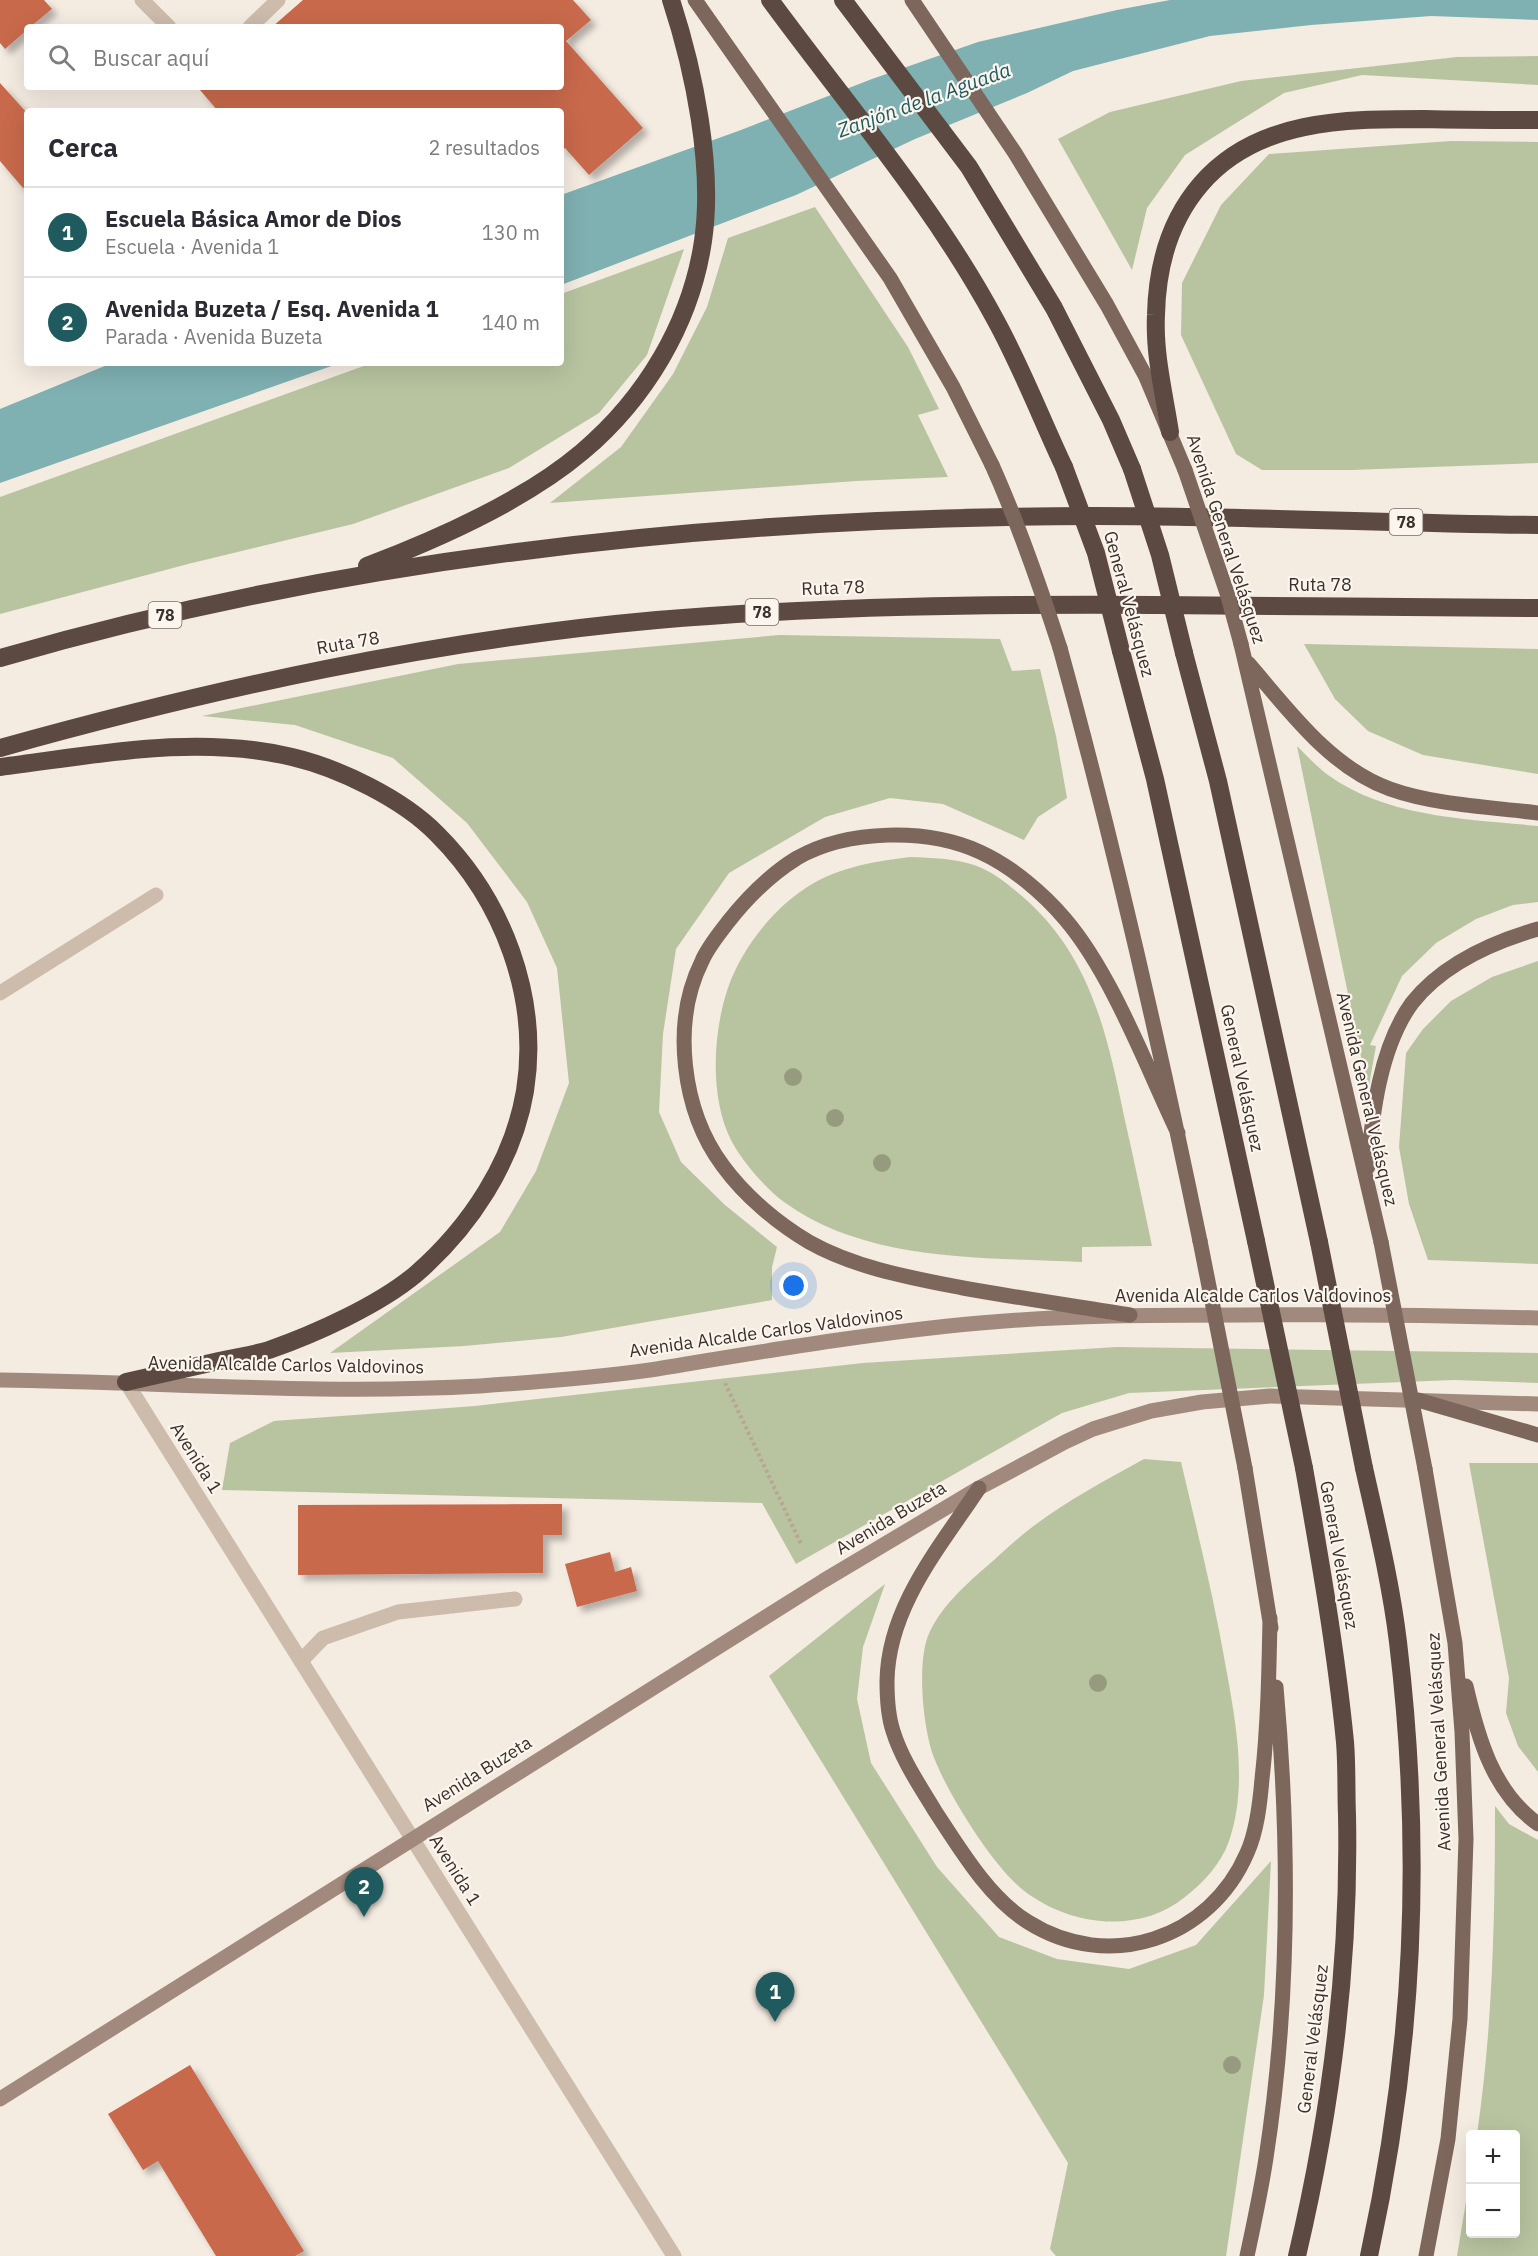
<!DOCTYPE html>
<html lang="es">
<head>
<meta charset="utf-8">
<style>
	:root { --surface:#fff; --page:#f7f7f7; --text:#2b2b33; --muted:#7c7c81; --line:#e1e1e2; --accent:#1f5a5e }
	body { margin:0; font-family:"IBM Plex Sans",sans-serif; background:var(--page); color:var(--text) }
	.controls { position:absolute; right:18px; bottom:18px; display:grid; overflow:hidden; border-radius:6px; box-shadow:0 6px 24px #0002 }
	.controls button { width:54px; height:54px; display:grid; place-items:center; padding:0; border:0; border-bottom:2px solid var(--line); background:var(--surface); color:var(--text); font:30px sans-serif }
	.you { position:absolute; left:794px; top:1286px; width:21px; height:21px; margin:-15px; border:4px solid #fff; border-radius:50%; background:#1a73e8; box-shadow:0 0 0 9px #1a73e833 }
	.badge { display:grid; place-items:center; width:39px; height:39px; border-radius:50%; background:var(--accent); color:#fff; font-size:20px; font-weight:700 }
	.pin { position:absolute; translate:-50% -50px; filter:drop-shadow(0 2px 3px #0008) }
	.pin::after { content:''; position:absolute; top:32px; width:21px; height:18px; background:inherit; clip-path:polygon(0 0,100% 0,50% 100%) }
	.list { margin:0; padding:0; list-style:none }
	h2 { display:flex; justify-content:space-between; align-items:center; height:78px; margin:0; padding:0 24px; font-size:26px }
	h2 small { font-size:20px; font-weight:400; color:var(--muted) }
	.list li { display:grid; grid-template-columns:39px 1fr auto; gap:18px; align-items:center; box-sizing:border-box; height:90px; padding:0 24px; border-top:2px solid var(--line) }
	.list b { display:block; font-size:22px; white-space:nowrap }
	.list p { margin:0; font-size:20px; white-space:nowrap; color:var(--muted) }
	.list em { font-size:20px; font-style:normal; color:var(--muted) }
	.icon { flex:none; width:33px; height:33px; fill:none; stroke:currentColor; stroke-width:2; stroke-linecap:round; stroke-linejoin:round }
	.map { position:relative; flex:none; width:1538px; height:2256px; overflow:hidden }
	.search { position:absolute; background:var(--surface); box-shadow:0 6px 24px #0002; left:24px; top:24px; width:540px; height:66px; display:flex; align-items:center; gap:15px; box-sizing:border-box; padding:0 21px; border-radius:6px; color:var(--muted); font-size:22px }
	.panel { position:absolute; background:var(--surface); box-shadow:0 6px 24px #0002; left:24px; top:108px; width:540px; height:258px; border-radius:6px }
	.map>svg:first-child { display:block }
	.green { fill:#b8c4a0 }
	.water { fill:#7fb0b2 }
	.building { fill:#c8694b; filter:url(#shadow) }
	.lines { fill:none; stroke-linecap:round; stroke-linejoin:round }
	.path { stroke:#b9a596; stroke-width:4; stroke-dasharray:3 3; stroke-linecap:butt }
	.service { stroke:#cdbbac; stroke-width:15 }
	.tertiary { stroke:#cdbbac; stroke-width:15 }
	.secondary { stroke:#a18a7d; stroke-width:15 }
	.primary { stroke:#7d675c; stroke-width:15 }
	.motorway { stroke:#5c4a42; stroke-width:18 }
	.primary-bridge { stroke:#7d675c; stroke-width:15 }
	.motorway-bridge { stroke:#5c4a42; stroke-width:18 }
	.tree { fill:#969b7f }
	.labels { text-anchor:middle; stroke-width:4.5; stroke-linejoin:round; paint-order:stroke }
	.shield { fill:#fbf5ee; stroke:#756b66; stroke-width:1.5 }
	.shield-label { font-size:16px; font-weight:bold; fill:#3b302b }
	.street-label { font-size:18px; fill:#3b302b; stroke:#fbf5ee }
	.water-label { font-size:20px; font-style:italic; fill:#1f5a5e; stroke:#fbf5ee }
</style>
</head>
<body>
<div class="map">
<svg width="1538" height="2256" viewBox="0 0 1538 2256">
	<defs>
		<filter id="shadow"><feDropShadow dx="5.5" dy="5.5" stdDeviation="3" flood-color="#0004"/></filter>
	</defs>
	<rect width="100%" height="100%" fill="#f4ebe1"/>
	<path class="green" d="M1538,56V85L1362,75L1284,93L1185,155L1147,208L1132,270L1058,139L1110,112L1241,81L1457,57Z
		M1451,141L1538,142V463L1352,470H1262L1236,454L1181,335L1182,283L1221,205L1269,154Z
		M815,207L908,347L939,409L918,415L948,477L856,481L550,503L621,447L673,374L707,307L728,238Z
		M684,249L647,355L599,413L509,468L353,524L188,564L0,614V497L372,363H561V294Z
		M780,635L1000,639L1012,671L1040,669L1056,736L1067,798L1038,817L1024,840L943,804L890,798L825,817L729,873L676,949L663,1034L659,1112L681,1162L725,1205L777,1247L772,1267V1300L561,1337L464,1346L330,1353L500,1232L536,1171L569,1083L557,968L527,902L467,823L393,758L295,725L202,716L458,664Z
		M1304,644L1538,649V774L1423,755L1368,731L1335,699Z
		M1297,746C1307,756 1317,767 1328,775C1388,818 1468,819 1538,826V902L1513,905L1476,919L1436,943L1402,976L1370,1045L1376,1046L1368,1091Z
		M910,857C932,858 953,858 974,865C992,871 1008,884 1023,897C1090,955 1107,1033 1124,1116C1134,1160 1143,1203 1152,1246L1082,1247V1262C983,1257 868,1263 784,1202C766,1189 741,1160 731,1140C709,1097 713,1029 729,985C742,950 769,914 800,892C833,868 870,862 910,857Z
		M1538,961V1264L1428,1260L1409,1204L1399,1147L1406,1053L1423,1029L1451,1001L1492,977Z
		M1117,1347L1538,1353V1383L1454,1380L1129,1393L1062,1413L796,1564L762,1503L222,1490L230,1443L274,1421L475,1406L863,1363Z
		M1144,1459L1181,1462C1197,1530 1214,1598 1226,1668C1236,1723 1248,1786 1229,1841C1221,1864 1204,1882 1185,1897C1138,1935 1069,1926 1023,1890C992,1865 947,1793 933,1755C923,1726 917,1665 928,1636C939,1609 964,1586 986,1567C1001,1554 1015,1540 1031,1528C1066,1501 1106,1480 1144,1459Z
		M1469,1463H1538V1772L1518,1746L1506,1713L1509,1678Z
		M885,1584L863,1647L857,1699L871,1763L937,1867L999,1937L1057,1959L1129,1969L1196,1945L1271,1861L1264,1995L1226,2256H1056L1050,2249L1068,2163L769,1676Z
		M1495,1806L1509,1824L1538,1840V2256H1457L1470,2177V2234H1516V2134H1477C1493,2025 1495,1916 1495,1806Z"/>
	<path class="water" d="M1170,0H1538V20L1431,16L1311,25L1210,36L1073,71L1027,93L915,139L796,195L561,285V195L741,130L872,79L978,42L1117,10Z
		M112,363H340L0,483V409Z"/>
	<path class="building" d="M0,0H44L52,9L30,27H27V30L5,49L0,43Z
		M303,0H573L591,20L566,41L643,128L589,175L565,148L561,151V111H218L200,90L203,87H561V27H272Z
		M0,83L27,113V185L23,188L0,161Z
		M562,1504V1535H543V1573L298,1575V1505Z
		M610,1552L615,1572L631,1567L637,1591L577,1607L565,1564Z
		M190,2065L304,2251L295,2256H216L158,2161L143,2170L108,2114Z"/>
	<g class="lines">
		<path class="path" d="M725,1383L801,1544"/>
		<path class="service" d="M142,0L169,27
			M250,27L278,0
			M0,993L156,895
			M301,1661L323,1638L398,1612L515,1599"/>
		<path class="tertiary" d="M126,1382L674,2256"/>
		<path class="secondary" d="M0,1380C160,1382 320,1395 480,1386C537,1382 594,1378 650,1370C760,1352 869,1333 980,1323C1068,1315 1155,1315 1243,1315C1342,1314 1440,1315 1538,1318
			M0,2099L823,1581L979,1488L1065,1442L1093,1429L1151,1411L1202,1402L1270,1396L1538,1404"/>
		<path class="primary" d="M695,0L890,278L953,387L992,465
			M912,0L1015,153L1107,305L1146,377L1185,470
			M1241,644L1381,1242
			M1060,648C1114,844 1159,1042 1200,1241
			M1248,663C1288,709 1329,767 1390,789C1435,805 1490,807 1538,813
			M1368,1167C1372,1114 1380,1047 1412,1003C1442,965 1493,942 1538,929
			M1130,1315C1074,1306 1019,1298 963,1288C912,1278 855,1268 809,1242C777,1223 745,1196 723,1166C682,1111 671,1023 702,961C708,947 719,934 728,922C747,898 771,874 797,858C848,829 928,828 980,852C1011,866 1043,893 1065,919C1112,974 1146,1066 1178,1133
			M1418,1400L1538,1435
			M1245,1468L1271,1628
			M1425,1469L1455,1643L1462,1732L1466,1839L1460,2019L1448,2139L1426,2256
			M979,1488C940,1547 888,1607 887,1681C887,1697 888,1716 893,1731C902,1760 920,1786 935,1811C960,1849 989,1898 1028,1922C1109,1973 1210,1939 1247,1853C1257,1831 1260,1803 1262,1779C1268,1726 1269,1672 1270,1618
			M1466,1686C1478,1738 1493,1792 1538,1824
			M1247,2256C1254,2223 1261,2191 1266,2158C1290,2002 1290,1844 1276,1687"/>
		<path class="motorway" d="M770,0C847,105 933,204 995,319C1021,366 1041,418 1064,467
			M843,0L969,167L1054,308L1111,420L1132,469
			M1170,432C1164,393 1154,354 1156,315C1157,267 1169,221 1201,184C1257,119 1345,119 1424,119C1462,120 1500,120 1538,120
			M367,566C438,539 524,501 582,452C645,399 691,323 703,241C714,167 694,70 671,0
			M1121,651L1155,779L1256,1241
			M1184,653L1218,781L1319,1242
			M0,658C327,563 668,523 1008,517C1185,513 1361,523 1538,525
			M0,748C215,688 434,640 657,620C823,606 989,604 1156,605C1283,606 1411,607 1538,608
			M0,767C96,755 196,734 292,757C339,768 403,799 437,834C503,900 540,997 525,1091C513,1162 470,1227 416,1274C379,1305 315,1334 269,1350C253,1355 236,1357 219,1361C188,1368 157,1375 126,1382
			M1364,1468C1377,1526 1391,1584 1398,1642C1423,1852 1414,2050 1369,2256
			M1297,2256C1331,2112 1350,1963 1347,1815C1346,1791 1347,1766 1345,1742C1336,1650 1320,1559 1304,1468"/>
		<path class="primary-bridge" d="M992,465C1019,525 1040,586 1060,648
			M1185,470L1227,593L1241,644
			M1200,1241L1245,1468
			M1381,1242L1425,1469"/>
		<path class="motorway-bridge" d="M1064,467L1096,553L1121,651
			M1132,469L1160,555L1184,653
			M1256,1241L1304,1468
			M1319,1242L1364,1468"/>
	</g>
	<g class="tree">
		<circle cx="793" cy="1077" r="9"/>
		<circle cx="835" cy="1118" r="9"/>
		<circle cx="882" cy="1163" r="9"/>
		<circle cx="1098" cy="1683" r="9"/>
		<circle cx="1232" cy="2065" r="9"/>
	</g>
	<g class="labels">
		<g class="shield">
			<rect x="1389.5" y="509" width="33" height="26" rx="4.5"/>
			<rect x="745.5" y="599" width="33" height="26" rx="4.5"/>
			<rect x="148.5" y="602" width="33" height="26" rx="4.5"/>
		</g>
		<g class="shield-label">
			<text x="1406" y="528">78</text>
			<text x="762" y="618">78</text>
			<text x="165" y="621">78</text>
		</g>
		<g class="street-label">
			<text transform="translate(1226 539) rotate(72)" y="6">Avenida General Velásquez</text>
			<text x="1320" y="591">Ruta 78</text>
			<text transform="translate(833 588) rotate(-2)" y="6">Ruta 78</text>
			<text transform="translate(1129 604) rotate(75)" y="6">General Velásquez</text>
			<text transform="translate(348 643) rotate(-10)" y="6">Ruta 78</text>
			<text transform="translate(1242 1078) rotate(78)" y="6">General Velásquez</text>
			<text transform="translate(1367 1099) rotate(77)" y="6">Avenida General Velásquez</text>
			<text x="1253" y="1302">Avenida Alcalde Carlos Valdovinos</text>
			<text transform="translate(766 1332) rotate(-8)" y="6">Avenida Alcalde Carlos Valdovinos</text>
			<text transform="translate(286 1365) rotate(1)" y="6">Avenida Alcalde Carlos Valdovinos</text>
			<text transform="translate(196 1458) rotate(58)" y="6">Avenida 1</text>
			<text transform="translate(891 1518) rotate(-31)" y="6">Avenida Buzeta</text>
			<text transform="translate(1339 1555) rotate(80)" y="6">General Velásquez</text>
			<text transform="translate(1439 1742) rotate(-93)" y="6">Avenida General Velásquez</text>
			<text transform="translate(477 1774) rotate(-32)" y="6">Avenida Buzeta</text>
			<text transform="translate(455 1870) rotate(58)" y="6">Avenida 1</text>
			<text transform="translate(1313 2039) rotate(-83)" y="6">General Velásquez</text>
		</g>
		<g class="water-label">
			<text transform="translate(924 100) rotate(-20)" y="7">Zanjón de la Aguada</text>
		</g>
	</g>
</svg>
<div class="controls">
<button>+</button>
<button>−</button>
</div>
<div class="you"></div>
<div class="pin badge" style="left:775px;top:2022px">1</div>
<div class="pin badge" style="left:364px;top:1917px">2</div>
<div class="search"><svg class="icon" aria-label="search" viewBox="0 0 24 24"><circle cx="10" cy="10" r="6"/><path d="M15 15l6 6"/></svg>Buscar aquí</div>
<section class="panel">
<h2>Cerca<small>2 resultados</small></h2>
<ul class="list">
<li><span class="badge">1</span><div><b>Escuela Básica Amor de Dios</b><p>Escuela · Avenida 1</p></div><em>130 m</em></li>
<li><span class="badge">2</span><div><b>Avenida Buzeta / Esq. Avenida 1</b><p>Parada · Avenida Buzeta</p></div><em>140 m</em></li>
</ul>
</section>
</div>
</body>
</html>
